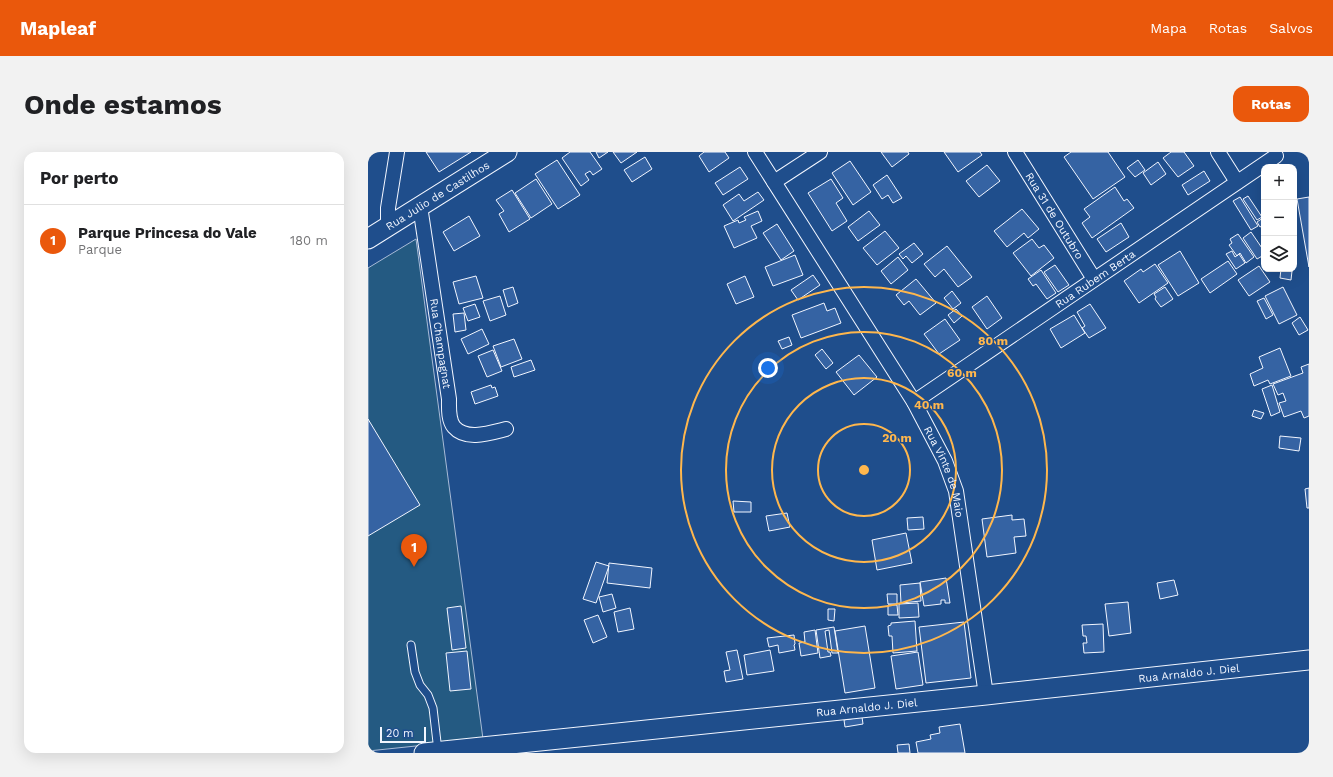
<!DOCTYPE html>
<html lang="pt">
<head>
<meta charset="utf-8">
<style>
	:root { --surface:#fff; --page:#f2f2f2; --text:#202124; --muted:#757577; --line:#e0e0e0; --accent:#ea580c }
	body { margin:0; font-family:"Work Sans",sans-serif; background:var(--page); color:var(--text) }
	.controls { position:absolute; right:12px; top:12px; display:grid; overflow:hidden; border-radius:8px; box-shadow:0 4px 16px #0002 }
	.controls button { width:36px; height:36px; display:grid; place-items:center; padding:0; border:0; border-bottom:1px solid var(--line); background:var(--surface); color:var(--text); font:20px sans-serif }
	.scale { position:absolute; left:12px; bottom:10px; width:46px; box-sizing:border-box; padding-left:4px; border:2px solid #f2f6ff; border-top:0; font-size:11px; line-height:14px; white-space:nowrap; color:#f2f6ff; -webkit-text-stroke:3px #1f4e8c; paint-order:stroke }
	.you { position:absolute; left:400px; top:216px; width:14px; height:14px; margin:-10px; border:3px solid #fff; border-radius:50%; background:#1a73e8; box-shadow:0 0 0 6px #1a73e833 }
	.badge { display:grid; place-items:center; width:26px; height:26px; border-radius:50%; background:var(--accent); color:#fff; font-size:13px; font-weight:700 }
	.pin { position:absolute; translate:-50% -33px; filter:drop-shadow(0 1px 2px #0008) }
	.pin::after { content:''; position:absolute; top:21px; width:14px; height:12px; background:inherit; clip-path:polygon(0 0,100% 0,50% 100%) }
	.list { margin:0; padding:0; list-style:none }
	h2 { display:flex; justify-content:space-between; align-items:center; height:52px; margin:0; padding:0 16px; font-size:17px }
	h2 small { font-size:13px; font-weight:400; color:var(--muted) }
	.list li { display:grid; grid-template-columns:26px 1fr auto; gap:12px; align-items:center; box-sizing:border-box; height:72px; padding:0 16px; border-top:1px solid var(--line) }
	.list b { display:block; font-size:15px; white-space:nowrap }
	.list p { margin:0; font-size:13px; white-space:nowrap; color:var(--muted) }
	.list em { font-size:13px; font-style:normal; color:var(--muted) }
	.icon { flex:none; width:22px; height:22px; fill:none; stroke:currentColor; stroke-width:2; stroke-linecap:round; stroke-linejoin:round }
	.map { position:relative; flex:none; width:941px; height:601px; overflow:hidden; border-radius:12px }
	header { display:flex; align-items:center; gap:24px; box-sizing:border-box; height:56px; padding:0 20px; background:var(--accent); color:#fff }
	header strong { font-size:19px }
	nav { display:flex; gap:22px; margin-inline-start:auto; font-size:14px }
	.intro { display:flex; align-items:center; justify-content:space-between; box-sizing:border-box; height:96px; padding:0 24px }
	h1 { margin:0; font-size:28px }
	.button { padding:10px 18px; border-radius:12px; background:var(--accent); color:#fff; font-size:14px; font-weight:700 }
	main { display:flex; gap:24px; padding:0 24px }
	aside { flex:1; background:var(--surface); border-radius:12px; box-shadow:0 4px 16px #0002 }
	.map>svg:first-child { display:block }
	.green { fill:#245a82; stroke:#a8bbd7 }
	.building { fill:#3563a3; stroke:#f2f6ff }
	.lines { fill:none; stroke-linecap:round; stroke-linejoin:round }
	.lane-casing { stroke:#f2f6ff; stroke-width:9 }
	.street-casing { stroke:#f2f6ff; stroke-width:16 }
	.secondary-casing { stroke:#f2f6ff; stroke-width:21 }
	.lane { stroke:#1f4e8c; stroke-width:7 }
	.street { stroke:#1f4e8c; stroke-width:14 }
	.secondary { stroke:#1f4e8c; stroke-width:19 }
	.ring { fill:none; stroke:#ffb74d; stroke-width:2 }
	.labels { text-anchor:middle; stroke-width:3; stroke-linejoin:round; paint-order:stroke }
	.street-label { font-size:11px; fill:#f2f6ff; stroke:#1f4e8c }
	.centre { fill:#ffb74d; stroke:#1f4e8c; stroke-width:2 }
	.ring-label { font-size:12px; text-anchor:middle; font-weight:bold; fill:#ffb74d; stroke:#1f4e8c; stroke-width:3; stroke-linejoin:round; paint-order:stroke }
</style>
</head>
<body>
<header>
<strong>Mapleaf</strong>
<nav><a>Mapa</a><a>Rotas</a><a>Salvos</a></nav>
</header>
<div class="intro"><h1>Onde estamos</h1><a class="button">Rotas</a></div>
<main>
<aside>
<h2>Por perto<small></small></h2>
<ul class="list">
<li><span class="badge">1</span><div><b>Parque Princesa do Vale</b><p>Parque</p></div><em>180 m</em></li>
</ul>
</aside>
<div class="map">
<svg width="941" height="601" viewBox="0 0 941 601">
	<rect width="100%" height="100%" fill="#1f4e8c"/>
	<path class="green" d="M48,87L115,587L0,599V116Z"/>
	<path class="building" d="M58,0H103L71,20Z
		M202,0H222L234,17L225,23L222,19L217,22L221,28L213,34L194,6Z
		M228,0H240L231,6Z
		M245,0H269L253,11Z
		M336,0H357L361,6L341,20L331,4Z
		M513,0H540L541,2L524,15Z
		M576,0H612L614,3L590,20Z
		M703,0H740L757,25L725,47L696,5Z
		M803,0H816L826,14L810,25L795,6Z
		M277,5L284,17L264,30L256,18Z
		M189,8L212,43L190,57L167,22Z
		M770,8L777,18L767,25L759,16Z
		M482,9L503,40L485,53L464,21Z
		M790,10L798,22L783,33L775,21Z
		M619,13L632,29L611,45L598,29Z
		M372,15L380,27L355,43L347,31Z
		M836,19L842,29L820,43L814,33Z
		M519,23L534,46L525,51L520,43L514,47L505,33Z
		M168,27L184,52L163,66L147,41Z
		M463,27L475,46L468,51L479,69L464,79L440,41Z
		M747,35L756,49L759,47L766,56L724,86L714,71L722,65L716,57Z
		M144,38L162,67L141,80L131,62L136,59L128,48Z
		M390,40L396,48L365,69L355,53L371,42L376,49Z
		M880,44L894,65L889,68L875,47Z
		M872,45L890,74L883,78L865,49Z
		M941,45V115L929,47Z
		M654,57L671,77L660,86L656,81L639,95L626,79Z
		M390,59L394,69L383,74L389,86L366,96L356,74L370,68L371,71L378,68L376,65Z
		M501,59L512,73L490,89L480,75Z
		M101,64L112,84L86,99L75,80Z
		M895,66L896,73L892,75L889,70Z
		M753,71L761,85L738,100L729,87Z
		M409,72L426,99L413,108L395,81Z
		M517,79L531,96L509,113L495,96Z
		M883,80L896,99V103L889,107L875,86Z
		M870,82L886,105L878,111L872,101L869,104L861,93L864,91L862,87Z
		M664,87L671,96L676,93L686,106L663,124L645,101Z
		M546,91L555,102L544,111L538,104L535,107L531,102Z
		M579,94L604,125L590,135L576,117L567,125L556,112Z
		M812,99L831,131L810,144L790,113Z
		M864,99L867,105L871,102L877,111L868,117L858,102Z
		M427,103L435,123L405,134L397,115Z
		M530,105L540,118L523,132L513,119Z
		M860,109L869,122L842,141L833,127Z
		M787,112L800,131L771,151L756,129L773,117L775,120Z
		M687,113L701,133L690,140L676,120Z
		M891,114L902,130L881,144L870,128Z
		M913,117L924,119L923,128L912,126Z
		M673,118L688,141L679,147L668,132L665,134L660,127Z
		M445,123L452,133L430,148L423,138Z
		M108,124L115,146L91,152L85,130Z
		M377,124L386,145L368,152L359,132Z
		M548,127L568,151L552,163L541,149L536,153L528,143Z
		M145,135L150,151L140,155L135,138Z
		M797,135L805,147L793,155L787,147L788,145L786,142Z
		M915,135L929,163L911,172L897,144Z
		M584,139L593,151L585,157L576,146Z
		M132,144L138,163L122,169L115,149Z
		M619,144L634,166L619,177L604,155Z
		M896,146L905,163L898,167L889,149Z
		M456,151L459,159L467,156L473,171L433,186L424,163Z
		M107,152L112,165L100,169L95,156Z
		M722,152L738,176L721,186L714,176L717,174L709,160Z
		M588,157L594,164L586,171L580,163Z
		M96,161L98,178L87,180L85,162Z
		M706,163L717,181L693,196L682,177Z
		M932,165L940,178L931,183L924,171Z
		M577,167L592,188L571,202L556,182Z
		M114,177L121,192L100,202L93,187Z
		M421,185L424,193L414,197L410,189Z
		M146,187L154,207L133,215L125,194Z
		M912,196L923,224L902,232L900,228L886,234L882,222L895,216L891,205Z
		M454,197L465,211L458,217L447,203Z
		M125,198L134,219L119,225L110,204Z
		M491,203L509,225L486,243L468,220Z
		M163,208L167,218L146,225L143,215Z
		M941,212V264L936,266L933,259L916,265L911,251L918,249L915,241L910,243L905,232L935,221L933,215Z
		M123,233L124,236L127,235L130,244L107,252L103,240Z
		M904,233L912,260L903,264L894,237Z
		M886,258L896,261L893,267L884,264Z
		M0,267L52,353L0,384Z
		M912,284L933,286L931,299L911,296Z
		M941,336V356H939L937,337Z
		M365,349L383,350V360H366Z
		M419,361L422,375L401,379L398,364Z
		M644,363V368L656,367L658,384L646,385L648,401L619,405L614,367Z
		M555,365L556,377L540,378L539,366Z
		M538,381L544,411L509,418L504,388Z
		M228,410L241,414L228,451L215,447Z
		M241,411L284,416L282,436L239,431Z
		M578,426L582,451H577V448H573V452L556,454L552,430Z
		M806,428L810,443L792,447L789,431Z
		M552,431L553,449L533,451L532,433Z
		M244,442L248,456L235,460L231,445Z
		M519,442H529V452H520Z
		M760,450L763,481L741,484L737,452Z
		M550,451L551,465L531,466V452Z
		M520,453H529L530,463H520Z
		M93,454L98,496L84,498L79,456Z
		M262,456L266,477L250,480L246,460Z
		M460,457H467L466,469L460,468Z
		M230,463L239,485L225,491L216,468Z
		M547,469L549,499L525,501L524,484H521L520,474L523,473V471Z
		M596,470L603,526L558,531L551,475Z
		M735,472L736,500L716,501L715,491H719L718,484H715L714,473Z
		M497,474L507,536L477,541L467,479Z
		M466,475L470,501H464L461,478L457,479L460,500H462L463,504L452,506L448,478Z
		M447,478L450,501L433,504L431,491L437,490L436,480Z
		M426,483L427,492L426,493L427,498L411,501L410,493L401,495L399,486Z
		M369,498L375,527L358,530L356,519L362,518L358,500Z
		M402,498L406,519L379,523L376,503Z
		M99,499L103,537L82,539L78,501Z
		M550,500L555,533L528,537L523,504Z
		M494,565L495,572L477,575L476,568Z
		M592,572L597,601H550L548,590L563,587L562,583L572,581L571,575Z
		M541,592L542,601H530L529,593Z"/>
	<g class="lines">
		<defs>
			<path id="lane" d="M43,493L47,520L52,533L60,543L65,556L70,599"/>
			<g id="street">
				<path id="s1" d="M387,0L546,250L577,309L588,339L618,543"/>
				<path id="s2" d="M647,0L726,127"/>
				<path d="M850,0L869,30"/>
				<path d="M406,30L452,0"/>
				<path id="s3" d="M52,54L81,247C81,255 80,268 86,275C98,289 122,281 138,277"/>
				<path d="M20,74V56L29,0"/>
				<path id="s4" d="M546,250L908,4"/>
			</g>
			<g id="secondary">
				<path id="s5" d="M0,87L139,0"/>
				<path id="s6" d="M56,601L618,543L941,508"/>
			</g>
		</defs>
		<use href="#lane" class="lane-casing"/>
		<use href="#street" class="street-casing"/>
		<use href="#secondary" class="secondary-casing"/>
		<use href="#lane" class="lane"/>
		<use href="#street" class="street"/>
		<use href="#secondary" class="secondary"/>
	</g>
	<g class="ring">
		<circle cx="496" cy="318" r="46"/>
		<circle cx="496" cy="318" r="92"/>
		<circle cx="496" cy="318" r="138"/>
		<circle cx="496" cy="318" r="183"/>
	</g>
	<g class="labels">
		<g class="street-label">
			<text dy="4" stroke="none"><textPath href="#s5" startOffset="82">Rua Julio de Castilhos</textPath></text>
			<text dy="4" stroke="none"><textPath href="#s2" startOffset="75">Rua 31 de Outubro</textPath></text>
			<text dy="4" stroke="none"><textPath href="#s4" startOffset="219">Rua Rubem Berta</textPath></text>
			<text dy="4" stroke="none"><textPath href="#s3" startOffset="139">Rua Champagnat</textPath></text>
			<text dy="4" stroke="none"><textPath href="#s1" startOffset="373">Rua Vinte de Maio</textPath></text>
			<text dy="4" stroke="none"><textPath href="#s6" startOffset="769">Rua Arnaldo J. Diel</textPath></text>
			<text dy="4" stroke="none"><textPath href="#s6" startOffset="445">Rua Arnaldo J. Diel</textPath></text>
		</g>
	</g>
	<circle cx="496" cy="318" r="6" class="centre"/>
	<g class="ring-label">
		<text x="625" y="193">80 m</text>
		<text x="594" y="225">60 m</text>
		<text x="561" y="257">40 m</text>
		<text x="529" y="290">20 m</text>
	</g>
</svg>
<div class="controls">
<button>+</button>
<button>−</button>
<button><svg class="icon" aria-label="layers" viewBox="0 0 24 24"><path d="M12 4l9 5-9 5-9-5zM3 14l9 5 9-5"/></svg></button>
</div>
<div class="scale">20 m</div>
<div class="you"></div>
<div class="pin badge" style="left:46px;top:415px">1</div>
</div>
</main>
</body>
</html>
